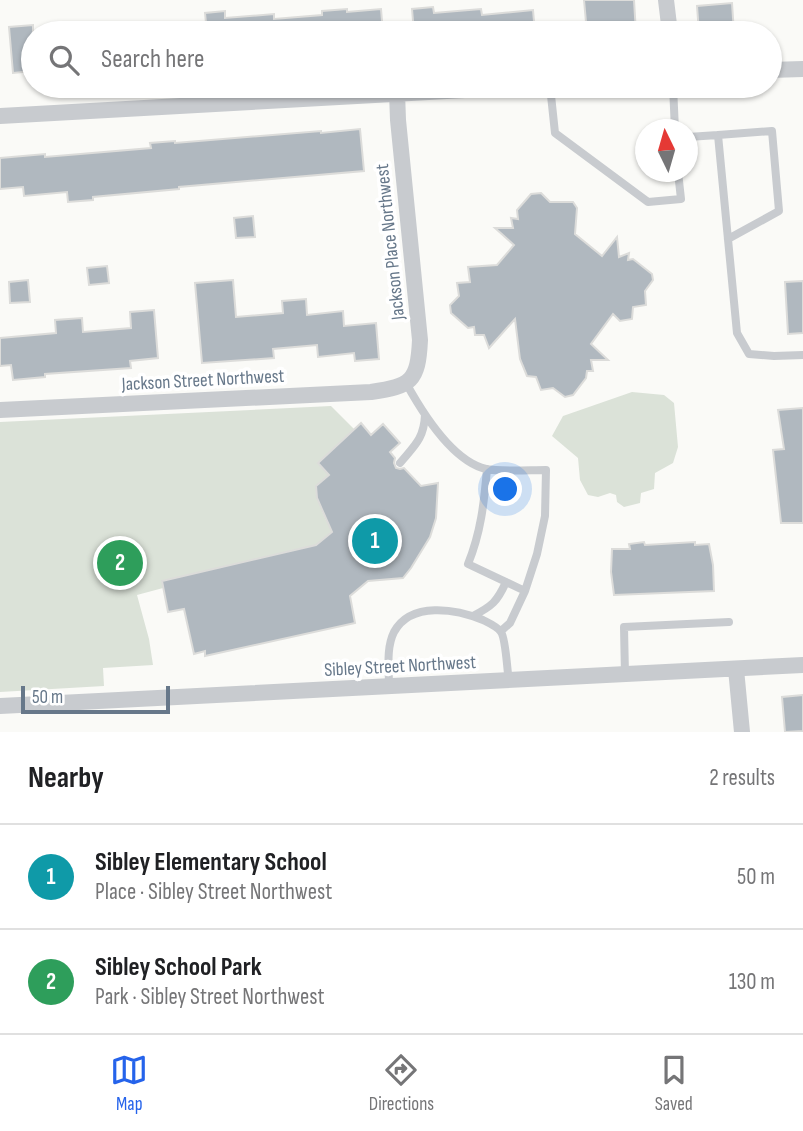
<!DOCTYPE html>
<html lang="en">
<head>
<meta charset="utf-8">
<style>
	:root { --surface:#fff; --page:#f2f2f2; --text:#202124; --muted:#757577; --line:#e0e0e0; --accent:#2563eb }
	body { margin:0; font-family:"Sofia Sans Condensed",sans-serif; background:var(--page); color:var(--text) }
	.compass { position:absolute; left:635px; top:119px; width:63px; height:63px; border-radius:50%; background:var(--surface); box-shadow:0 2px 5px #0004; rotate:355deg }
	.scale { position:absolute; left:21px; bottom:18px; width:149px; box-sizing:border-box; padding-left:7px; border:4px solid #67788a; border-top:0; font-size:19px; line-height:24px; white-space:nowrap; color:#67788a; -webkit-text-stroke:5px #fff; paint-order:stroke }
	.you { position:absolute; left:506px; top:490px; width:24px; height:24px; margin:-18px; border:5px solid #fff; border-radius:50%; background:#1a73e8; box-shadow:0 0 0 10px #1a73e833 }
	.badge { display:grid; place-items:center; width:46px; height:46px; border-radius:50%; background:var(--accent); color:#fff; font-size:23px; font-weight:700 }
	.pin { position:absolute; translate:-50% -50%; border:4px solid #fff; box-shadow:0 2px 7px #0006 }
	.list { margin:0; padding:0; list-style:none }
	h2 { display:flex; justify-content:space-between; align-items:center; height:91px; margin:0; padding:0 28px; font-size:30px }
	h2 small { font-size:23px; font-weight:400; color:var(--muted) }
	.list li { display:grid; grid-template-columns:46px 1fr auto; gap:21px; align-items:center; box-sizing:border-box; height:105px; padding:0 28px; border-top:2px solid var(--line) }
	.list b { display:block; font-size:26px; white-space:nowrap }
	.list p { margin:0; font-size:23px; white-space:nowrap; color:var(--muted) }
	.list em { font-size:23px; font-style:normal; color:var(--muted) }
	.icon { flex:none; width:38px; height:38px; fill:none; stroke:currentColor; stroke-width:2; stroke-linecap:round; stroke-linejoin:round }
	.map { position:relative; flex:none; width:803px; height:732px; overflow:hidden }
	.search { position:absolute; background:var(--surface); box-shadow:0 2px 5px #0004; left:21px; right:21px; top:21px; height:77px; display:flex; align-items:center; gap:18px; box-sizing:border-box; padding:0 24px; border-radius:38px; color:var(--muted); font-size:26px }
	.sheet { height:301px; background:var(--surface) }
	nav { display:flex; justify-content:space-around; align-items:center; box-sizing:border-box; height:98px; border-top:2px solid var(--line); background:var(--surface); font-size:19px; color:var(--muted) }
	nav a { display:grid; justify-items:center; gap:4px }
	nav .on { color:var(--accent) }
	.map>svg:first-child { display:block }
	.green { fill:#dbe2d8 }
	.building { fill:#b0b8bf; stroke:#dcdcda; stroke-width:2 }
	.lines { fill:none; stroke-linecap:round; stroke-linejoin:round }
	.service { stroke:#c8cbcf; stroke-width:8 }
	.minor { stroke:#c8cbcf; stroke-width:16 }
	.labels { text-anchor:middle; stroke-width:7; stroke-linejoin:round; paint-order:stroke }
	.street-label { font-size:19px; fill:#67788a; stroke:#fff }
</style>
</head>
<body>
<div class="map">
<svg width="803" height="732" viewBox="0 0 803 732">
	<rect width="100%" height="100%" fill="#fafaf7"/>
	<path class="green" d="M632,392L664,395L674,403L678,447L673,463L655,473L654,489L641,493L640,503L624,507L617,502L616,495L610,493L598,497L588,495L580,480L578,458L552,436L563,416Z
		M331,406L354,429L319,463L329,475L316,486C318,502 323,518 333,531L316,545L162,581L163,588L137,595L149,639L153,665L103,668L104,686L0,692V422Z"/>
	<path class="building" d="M584,0H634L636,33H587Z
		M732,3L734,33H699L697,6Z
		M433,7L434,13L481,9L482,15L533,10L535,33H414L412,9Z
		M347,9V12L381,9L383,33H207L205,13L225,11V18L274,14V19L322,15V11Z
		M33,25V71L13,73L9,27Z
		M360,129L364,171L179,187V189L93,197V200L68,202L67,192L24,196L23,187L0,189V158L45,154V157L151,148L150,143L175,141V143L321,131V133Z
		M541,193L550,202H573L577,208L575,234L602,256L617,237L619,257L629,253L628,260L633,259L652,274L653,280L645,291L646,305L633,307L632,319L620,321L613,314L591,344L608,360H591L593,371H587L586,378L573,395L565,397L553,388L541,390L536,377L527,376L520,359L515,319L489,348L484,335H475L474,327L468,328L451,313L450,305L459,296L457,283L470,282L468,267L497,265L514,245L495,228H513L511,218L518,219L517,210L531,194Z
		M253,216L255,237L236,238L234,218Z
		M107,266L109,283L89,285L87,268Z
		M28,280L30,302L10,303L9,282Z
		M233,280L236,317L283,313L282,301L306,299L307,315L343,311L344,326L376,323L379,359L355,361L354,353L318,357L317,345L273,349L274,358L202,363L195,283Z
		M803,281V333L788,334L785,282Z
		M154,310L158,358L130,361L131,368L45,374V377L13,380L11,365L0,366V338L56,333L55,320L82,318L83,332L131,328L130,312Z
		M803,408V523H781L773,450L784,449L778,410Z
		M361,423L371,435L383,424L400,443L390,452L395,458L394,463L396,468L400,469L404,468L421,486L438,483L436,518L430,537L411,568L403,578L368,581L350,596L355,623L205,656V651L194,654L184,609L168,612L162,581L316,545L332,532L317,498L316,486L329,475L318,463Z
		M644,542L645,545L695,542V545L709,544L713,565L714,591L614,595L611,572L612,549H630L629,544Z
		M803,695V731L785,732L782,697Z"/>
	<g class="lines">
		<path class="service" d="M550,86L555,133L648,202L681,199L678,172
			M673,86L675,130
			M718,135L772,131L779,211L728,239
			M688,137L718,135L737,333L749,354L774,356L803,355
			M406,383C422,412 452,461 486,469C501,472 530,470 546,470L545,516L537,554L525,591L468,564C481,532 484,503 487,469
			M400,463C414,446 424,439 425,415
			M473,616C492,606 497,602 506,582
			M501,631L510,623L525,591
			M625,675L624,627L729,622
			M389,686C389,669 386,648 394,632C411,601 456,609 483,620C489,623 498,627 501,632C506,639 507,671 509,681"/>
		<path class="minor" d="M666,0L670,33
			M770,70L803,69
			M0,116L535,86
			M0,410L371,392C411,386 418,382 420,340L398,120L397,92
			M736,669L742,732
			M0,706L803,665"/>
	</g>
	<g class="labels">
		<g class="street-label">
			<text transform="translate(389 242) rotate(-96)" y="7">Jackson Place Northwest</text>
			<text transform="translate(203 379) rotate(-3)" y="7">Jackson Street Northwest</text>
			<text transform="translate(400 665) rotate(-3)" y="7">Sibley Street Northwest</text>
		</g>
	</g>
</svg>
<svg class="compass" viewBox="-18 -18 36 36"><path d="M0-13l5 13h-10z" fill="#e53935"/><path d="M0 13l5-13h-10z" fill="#757577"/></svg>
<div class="scale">50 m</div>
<div class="you"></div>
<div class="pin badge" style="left:375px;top:541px;background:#0f9aa8">1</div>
<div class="pin badge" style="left:120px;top:563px;background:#2e9e5b">2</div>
<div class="search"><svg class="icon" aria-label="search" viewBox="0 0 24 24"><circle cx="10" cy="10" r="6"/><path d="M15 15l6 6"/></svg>Search here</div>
</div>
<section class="sheet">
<h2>Nearby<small>2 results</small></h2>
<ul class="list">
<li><span class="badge" style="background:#0f9aa8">1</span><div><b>Sibley Elementary School</b><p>Place · Sibley Street Northwest</p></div><em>50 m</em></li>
<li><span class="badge" style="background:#2e9e5b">2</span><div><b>Sibley School Park</b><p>Park · Sibley Street Northwest</p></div><em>130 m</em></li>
</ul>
</section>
<nav>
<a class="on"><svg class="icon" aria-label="map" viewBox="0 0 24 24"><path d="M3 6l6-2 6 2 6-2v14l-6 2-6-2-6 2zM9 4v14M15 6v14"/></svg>Map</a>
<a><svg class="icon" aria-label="directions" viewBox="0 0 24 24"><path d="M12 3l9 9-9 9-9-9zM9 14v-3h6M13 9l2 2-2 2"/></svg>Directions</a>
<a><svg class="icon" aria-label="saved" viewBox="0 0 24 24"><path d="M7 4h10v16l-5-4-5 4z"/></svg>Saved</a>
</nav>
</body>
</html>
